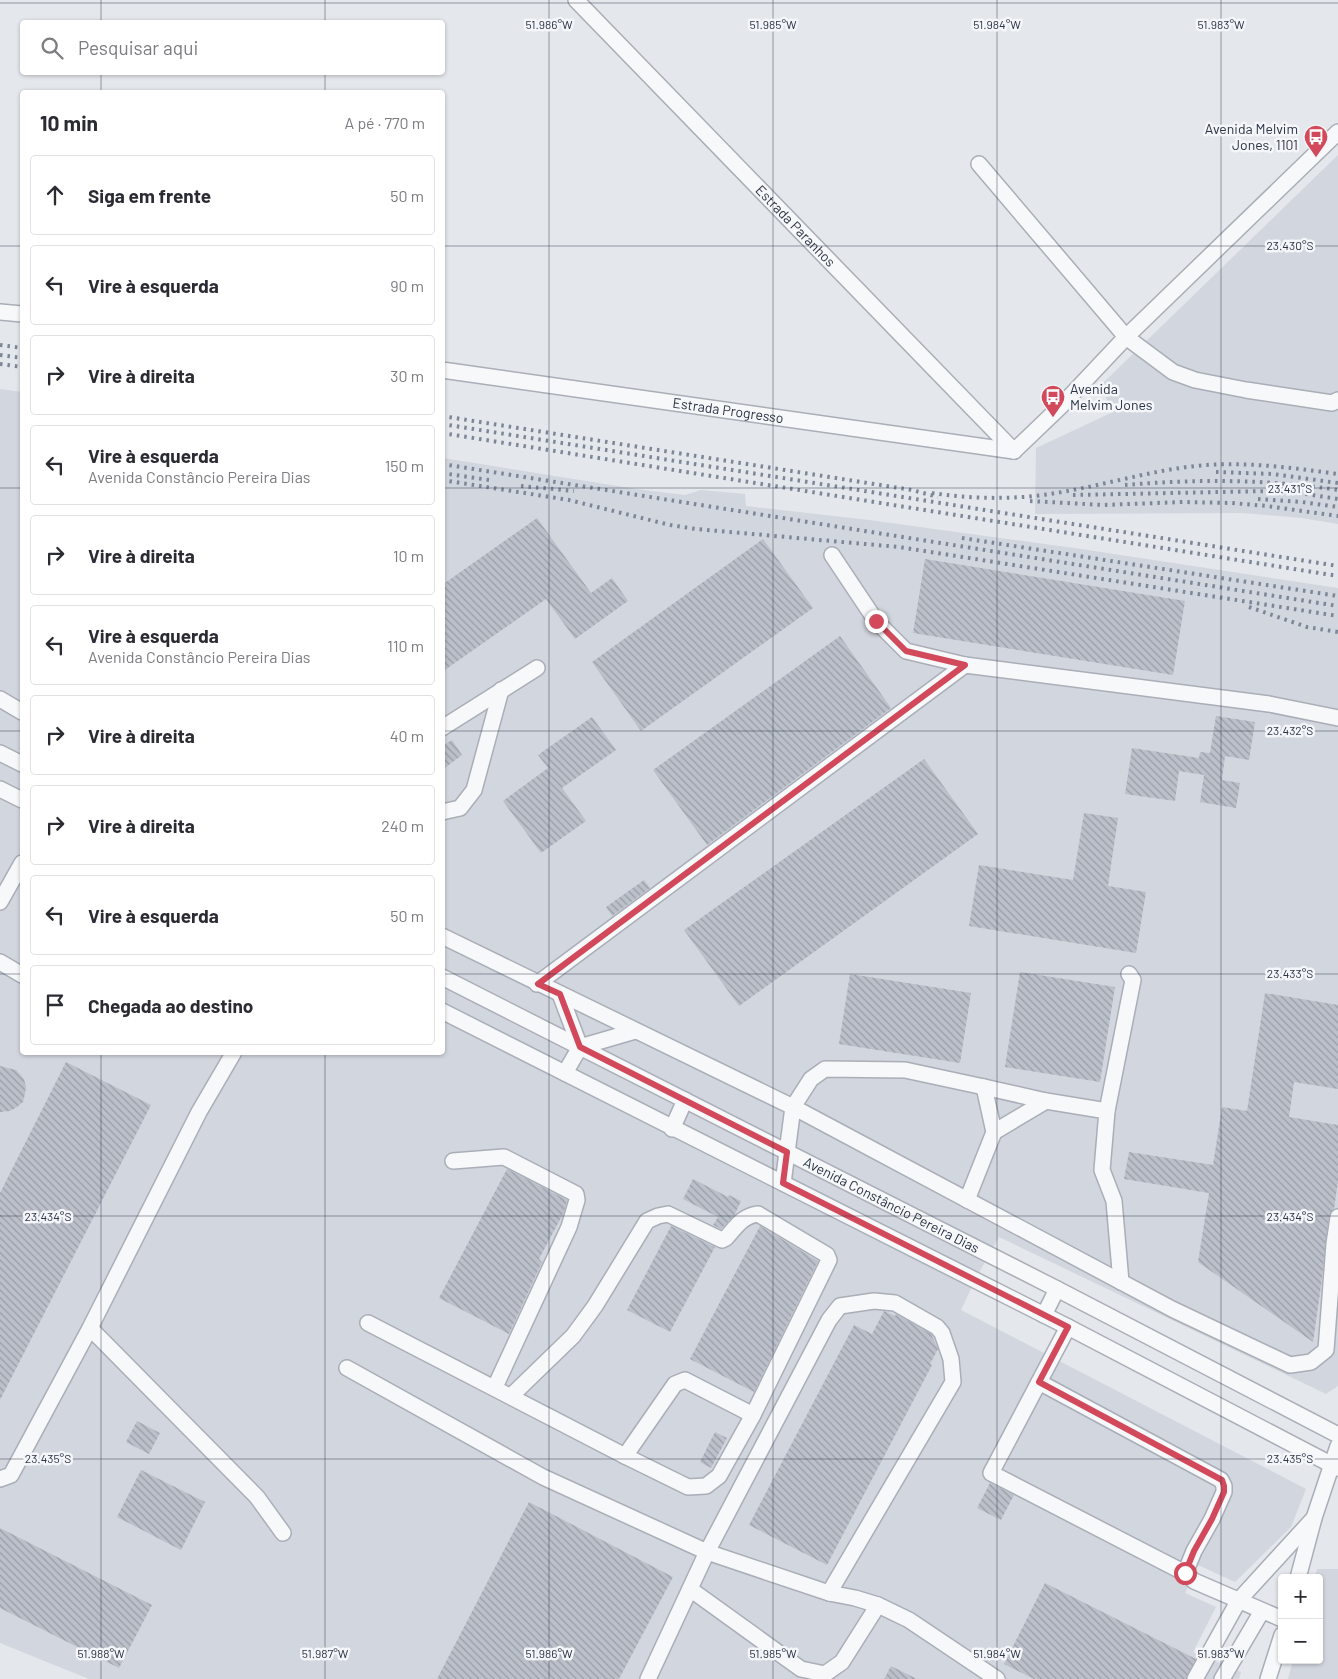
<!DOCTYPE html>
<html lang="pt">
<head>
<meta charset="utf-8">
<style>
	:root { --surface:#fff; --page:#f2f2f3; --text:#2b2b33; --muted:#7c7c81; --line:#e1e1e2 }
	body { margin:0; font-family:Barlow,sans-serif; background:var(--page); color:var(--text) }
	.controls { position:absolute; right:15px; bottom:15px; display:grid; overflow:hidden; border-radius:5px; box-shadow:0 1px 4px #0004 }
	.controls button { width:45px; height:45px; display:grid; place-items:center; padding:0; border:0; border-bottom:1px solid var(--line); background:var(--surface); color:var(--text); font:25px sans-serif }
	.stop { position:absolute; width:15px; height:15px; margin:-11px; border:4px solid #d1495b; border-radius:50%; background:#fff }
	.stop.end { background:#d1495b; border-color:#fff; box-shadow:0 1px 5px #0008 }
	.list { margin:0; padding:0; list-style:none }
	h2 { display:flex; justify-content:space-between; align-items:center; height:65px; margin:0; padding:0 20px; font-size:21px }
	h2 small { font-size:16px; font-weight:400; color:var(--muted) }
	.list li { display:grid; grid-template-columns:32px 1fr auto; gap:15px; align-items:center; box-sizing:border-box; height:80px; margin:0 10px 10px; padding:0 10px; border:1px solid var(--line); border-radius:5px }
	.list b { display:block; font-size:19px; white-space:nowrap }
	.list p { margin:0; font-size:16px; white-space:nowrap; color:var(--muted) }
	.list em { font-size:16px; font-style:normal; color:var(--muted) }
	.icon { flex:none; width:28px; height:28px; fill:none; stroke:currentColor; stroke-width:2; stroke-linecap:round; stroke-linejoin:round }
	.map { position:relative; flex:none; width:1338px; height:1679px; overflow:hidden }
	.search { position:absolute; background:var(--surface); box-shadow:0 1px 4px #0004; left:20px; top:20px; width:425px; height:55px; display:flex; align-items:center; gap:12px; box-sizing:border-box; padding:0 18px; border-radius:5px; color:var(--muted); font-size:19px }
	.panel { position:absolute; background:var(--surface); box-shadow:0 1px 4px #0004; left:20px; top:90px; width:425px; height:965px; border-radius:5px }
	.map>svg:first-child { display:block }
	.built { fill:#d2d6de }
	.building { fill:url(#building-back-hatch) }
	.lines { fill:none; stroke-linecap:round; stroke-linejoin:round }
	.minor-casing { stroke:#a9aeb7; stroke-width:18 }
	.minor { stroke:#f7f8fa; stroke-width:15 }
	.rail { stroke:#7d8696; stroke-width:4; stroke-dasharray:2.5 5; stroke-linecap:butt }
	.route { stroke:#d1495b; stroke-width:6 }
	.ticks { fill:none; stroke:#2b3445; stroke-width:1; stroke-opacity:0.45 }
	.labels { text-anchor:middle; stroke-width:5; stroke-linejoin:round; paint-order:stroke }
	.poi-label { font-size:14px; fill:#2b3445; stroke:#f4f6f9; text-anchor:end }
	.street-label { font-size:14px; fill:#2b3445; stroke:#f4f6f9 }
	.ticks-label { font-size:12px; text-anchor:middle; fill:#2b3445; stroke:#f4f6f9; stroke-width:5; stroke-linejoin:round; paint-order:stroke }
</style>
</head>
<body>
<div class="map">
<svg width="1338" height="1679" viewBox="0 0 1338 1679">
	<defs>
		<pattern id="building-back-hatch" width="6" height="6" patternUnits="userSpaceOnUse" patternTransform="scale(1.25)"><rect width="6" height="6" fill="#bbc0ca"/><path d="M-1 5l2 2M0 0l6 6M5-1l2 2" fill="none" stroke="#989da6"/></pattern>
	</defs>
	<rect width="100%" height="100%" fill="#e4e7ec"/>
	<path class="built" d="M1338,155V524L1302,518L1243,513L1035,514L1036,448L1111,413L1102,384Z
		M0,389L22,392V1052H442L443,458L636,489L685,495L701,490L745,494L746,506L869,520L1081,549L1338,588V1386L1326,1394L999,1237L975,1280L961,1310L1306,1489L1291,1527L1235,1582L1198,1565L1185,1593L1216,1607L1193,1652L1241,1672L1239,1679H89L0,1643Z
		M1317,1569H1338V1679H1288L1293,1660H1319V1578H1315Z"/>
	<path class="building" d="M537,518L591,593L612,578L628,601L575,639L546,599L442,672V585Z
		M763,539L813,608L641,731L592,662Z
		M925,559L1185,601L1173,675L913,633Z
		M840,636L891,708L707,845L653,770Z
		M1216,716L1255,722L1249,760L1225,756L1222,780L1240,783L1236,808L1200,802L1204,775L1179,771L1175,801L1125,794L1132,748L1199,758L1200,752L1210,753Z
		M592,717L616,750L562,788L586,821L541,853L503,801L548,768L538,755Z
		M452,740L462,755L442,770V746Z
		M924,759L978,834L739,1006L684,930Z
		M1084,813L1118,818L1108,886L1146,892L1136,953L969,926L979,865L1073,880Z
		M644,880L650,888L612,916L606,907Z
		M1020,972L1115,987L1100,1082L1005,1067Z
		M850,974L971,993L960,1063L839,1044Z
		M1265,993L1338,1005V1089L1294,1082L1289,1117L1338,1125V1181L1334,1209L1329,1216L1321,1286L1313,1342L1198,1262L1209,1193L1124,1179L1129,1152L1213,1165L1222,1107L1247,1111Z
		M66,1062L151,1105L0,1400V1193Z
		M0,1066L16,1070L24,1079L26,1087L25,1094L23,1102L17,1107L10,1111L0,1112Z
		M507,1169L567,1200L564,1212L539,1259L542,1262L509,1334L439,1298Z
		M693,1179L728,1197L729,1195L741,1201L734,1216L721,1229L713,1225L718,1217L683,1199Z
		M671,1226L715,1247L670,1332L627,1310Z
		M760,1226L818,1261L754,1392L690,1359Z
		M884,1311L895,1316L896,1314L931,1334L938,1349L930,1364L932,1365L827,1565L749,1525L854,1325L872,1334Z
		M137,1421L160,1433L149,1454L126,1442Z
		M715,1432L727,1438L711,1468L700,1462Z
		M141,1470L205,1502L181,1550L117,1517Z
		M990,1483L1014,1495L1001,1520L977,1508Z
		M529,1502L673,1577L619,1679H437Z
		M0,1528L152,1605L119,1668L0,1608Z
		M1045,1583L1196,1659L1186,1679H1034L1004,1664Z
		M891,1666L917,1679H884Z"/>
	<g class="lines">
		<defs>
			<g id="minor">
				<path id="s1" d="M576,0L1014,451"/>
				<path d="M979,164L1126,337L1173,372L1195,380L1246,390L1332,403L1338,400"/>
				<path d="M0,312L22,314"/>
				<path id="s2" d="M442,370L1014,451"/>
				<path d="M1014,451L1061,406L1126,337L1338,132"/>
				<path d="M832,555L876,621L906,651L965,665L1269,704L1338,718"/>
				<path d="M0,699L22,712"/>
				<path d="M442,728L537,668"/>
				<path d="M0,753L22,764"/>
				<path d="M0,789L22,800"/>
				<path d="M442,812L460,808L474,790L501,690"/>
				<path d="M0,902L22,863"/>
				<path d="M442,936L793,1107L1172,1309L1290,1365L1311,1362L1326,1350L1334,1244L1338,1217"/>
				<path d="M0,962L22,975"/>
				<path id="s3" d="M442,977L1057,1289L1338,1435"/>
				<path d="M537,984L965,665"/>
				<path d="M560,994L580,1047"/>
				<path d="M442,1011L1068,1327L1338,1468"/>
				<path d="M565,1073L580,1047L635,1031"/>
				<path d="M984,1087L1046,1101L1107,1111L1102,1170L1114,1201L1121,1282"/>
				<path d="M1107,1111L1133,980L1129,974"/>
				<path d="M672,1129L685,1100"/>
				<path d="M994,1132L1046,1101"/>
				<path d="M453,1161L504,1157L576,1194L577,1200L569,1227L495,1387"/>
				<path d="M783,1183L793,1107L811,1079L825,1069L905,1070L984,1087L994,1132L967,1200"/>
				<path d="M1044,1315L1057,1289"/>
				<path d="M368,1323L625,1456L688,1487L706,1486L719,1476L753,1415L829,1260L827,1255L758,1214C742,1216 736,1227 726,1238L722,1240L668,1214L658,1216L647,1221L595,1306L573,1336L511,1396"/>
				<path d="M1068,1327L991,1473L1185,1573"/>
				<path d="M90,1328L257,1497L283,1533"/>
				<path d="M347,1368L543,1477L707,1552L829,1593L953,1382L951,1359L942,1333L937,1327L895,1303L874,1301L840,1306L829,1320L707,1552L648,1679"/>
				<path d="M1039,1382L1221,1480L1224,1486V1492L1212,1519L1194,1551L1185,1573L1194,1581L1282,1619"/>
				<path d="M625,1456L675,1384L685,1380L753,1415"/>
				<path d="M0,1479L11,1475L90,1328L199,1112L234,1052"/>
				<path d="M1298,1578L1314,1518L1338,1446"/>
				<path d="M690,1589L801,1669L825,1674L842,1662L878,1605L855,1598L829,1593"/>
				<path d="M878,1605L909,1620L997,1679"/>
				<path d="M1195,1679L1239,1600L1314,1518"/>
				<path d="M1222,1679L1262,1611"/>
				<path d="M1268,1679L1282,1635"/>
			</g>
		</defs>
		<use href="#minor" class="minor-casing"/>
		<use href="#minor" class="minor"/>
		<path class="rail" d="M0,345L22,348
			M0,355L22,358
			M0,364L22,367
			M442,416L912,490L938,497
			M442,424L1338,566
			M442,433L1338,576
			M442,464L1338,606
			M1216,472L1273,474L1338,483
			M442,473L489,480
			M442,480L569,500L670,525L696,529L899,547L1338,616
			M1125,485C1196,479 1268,479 1338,490
			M521,486L574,491
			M932,493C972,499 1016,500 1056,493C1106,485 1155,469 1206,465C1250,462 1294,468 1338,474
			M1073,495L1270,491L1306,494L1338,499
			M1258,499L1302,502L1338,507
			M1030,501L1103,505L1183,502L1232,503L1267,506L1338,516
			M962,538L1338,596
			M1249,607L1307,627L1338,632"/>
	</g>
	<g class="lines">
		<path class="route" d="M876,621L906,651L965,665L538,984L560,994L580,1047L787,1152L783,1183L1068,1327L1039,1382L1222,1480L1224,1486V1492L1212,1519L1194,1551L1185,1573"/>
	</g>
	<path class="ticks" d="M101,0V22M325,0V22M549,0V1679M773,0V1679M997,0V1679M1221,0V1679M0,3H1338M101,72V92M325,72V92M0,246H22M442,246H1338M0,488H22M442,488H1338M0,731H22M442,731H1338M0,974H22M442,974H1338M101,1052V1679M325,1052V1679M0,1216H1338M0,1459H1338"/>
	<defs>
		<symbol id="bus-pin" viewBox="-11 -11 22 30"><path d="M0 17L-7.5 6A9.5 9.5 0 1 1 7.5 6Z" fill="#d1495b" stroke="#f4f6f9"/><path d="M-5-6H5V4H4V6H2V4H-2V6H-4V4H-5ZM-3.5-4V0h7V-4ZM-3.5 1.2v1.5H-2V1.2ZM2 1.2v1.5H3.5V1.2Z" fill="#fff"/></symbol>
	</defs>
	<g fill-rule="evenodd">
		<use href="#bus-pin" x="1302" y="123" width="28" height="38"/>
		<use href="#bus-pin" x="1039" y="383" width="28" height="38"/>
	</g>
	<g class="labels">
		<g class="poi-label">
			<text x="1298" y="134">Avenida Melvim<tspan x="1298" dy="16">Jones, 1101</tspan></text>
			<text x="1070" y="394" text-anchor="start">Avenida<tspan x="1070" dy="16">Melvim Jones</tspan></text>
		</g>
		<g class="street-label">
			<text dy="5" stroke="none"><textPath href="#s1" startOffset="315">Estrada Paranhos</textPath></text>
			<text dy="5" stroke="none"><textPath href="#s2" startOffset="289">Estrada Progresso</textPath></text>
			<text dy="5" stroke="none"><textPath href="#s3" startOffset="504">Avenida Constâncio Pereira Dias</textPath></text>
		</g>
	</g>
	<g class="ticks-label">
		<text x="549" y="29">51.986°W</text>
		<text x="773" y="29">51.985°W</text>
		<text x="997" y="29">51.984°W</text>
		<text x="1221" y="29">51.983°W</text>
		<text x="1290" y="250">23.430°S</text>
		<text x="1290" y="493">23.431°S</text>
		<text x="1290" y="735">23.432°S</text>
		<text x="1290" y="978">23.433°S</text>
		<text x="48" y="1221">23.434°S</text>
		<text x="1290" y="1221">23.434°S</text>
		<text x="48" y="1463">23.435°S</text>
		<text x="1290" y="1463">23.435°S</text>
		<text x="101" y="1658">51.988°W</text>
		<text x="325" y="1658">51.987°W</text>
		<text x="549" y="1658">51.986°W</text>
		<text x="773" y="1658">51.985°W</text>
		<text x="997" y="1658">51.984°W</text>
		<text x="1221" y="1658">51.983°W</text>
	</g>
</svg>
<div class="controls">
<button>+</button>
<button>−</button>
</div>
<div class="stop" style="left:1185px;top:1573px"></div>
<div class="stop end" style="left:876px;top:621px"></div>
<div class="search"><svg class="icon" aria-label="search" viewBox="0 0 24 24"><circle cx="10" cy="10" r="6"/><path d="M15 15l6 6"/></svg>Pesquisar aqui</div>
<section class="panel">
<h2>10 min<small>A pé · 770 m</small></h2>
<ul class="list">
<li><svg class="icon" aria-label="ahead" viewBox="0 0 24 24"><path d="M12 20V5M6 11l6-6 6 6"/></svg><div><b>Siga em frente</b></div><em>50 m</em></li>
<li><svg class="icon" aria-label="left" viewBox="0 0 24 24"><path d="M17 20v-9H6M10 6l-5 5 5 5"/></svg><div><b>Vire à esquerda</b></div><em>90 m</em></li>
<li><svg class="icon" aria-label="right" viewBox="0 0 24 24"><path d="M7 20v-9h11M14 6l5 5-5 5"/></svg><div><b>Vire à direita</b></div><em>30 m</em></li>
<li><svg class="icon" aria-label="left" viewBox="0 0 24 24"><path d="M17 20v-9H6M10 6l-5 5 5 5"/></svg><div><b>Vire à esquerda</b><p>Avenida Constâncio Pereira Dias</p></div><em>150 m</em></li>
<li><svg class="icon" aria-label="right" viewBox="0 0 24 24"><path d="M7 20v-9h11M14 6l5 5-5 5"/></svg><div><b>Vire à direita</b></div><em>10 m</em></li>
<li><svg class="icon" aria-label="left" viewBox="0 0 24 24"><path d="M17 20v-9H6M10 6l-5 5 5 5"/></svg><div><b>Vire à esquerda</b><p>Avenida Constâncio Pereira Dias</p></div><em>110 m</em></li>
<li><svg class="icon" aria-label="right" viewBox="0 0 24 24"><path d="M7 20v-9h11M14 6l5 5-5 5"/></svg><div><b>Vire à direita</b></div><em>40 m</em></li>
<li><svg class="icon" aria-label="right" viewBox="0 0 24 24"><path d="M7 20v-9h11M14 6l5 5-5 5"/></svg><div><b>Vire à direita</b></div><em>240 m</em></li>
<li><svg class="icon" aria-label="left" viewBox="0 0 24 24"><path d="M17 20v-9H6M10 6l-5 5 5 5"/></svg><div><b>Vire à esquerda</b></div><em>50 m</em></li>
<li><svg class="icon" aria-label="arrive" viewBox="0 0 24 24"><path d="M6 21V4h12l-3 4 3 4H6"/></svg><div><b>Chegada ao destino</b></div></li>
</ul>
</section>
</div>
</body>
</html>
